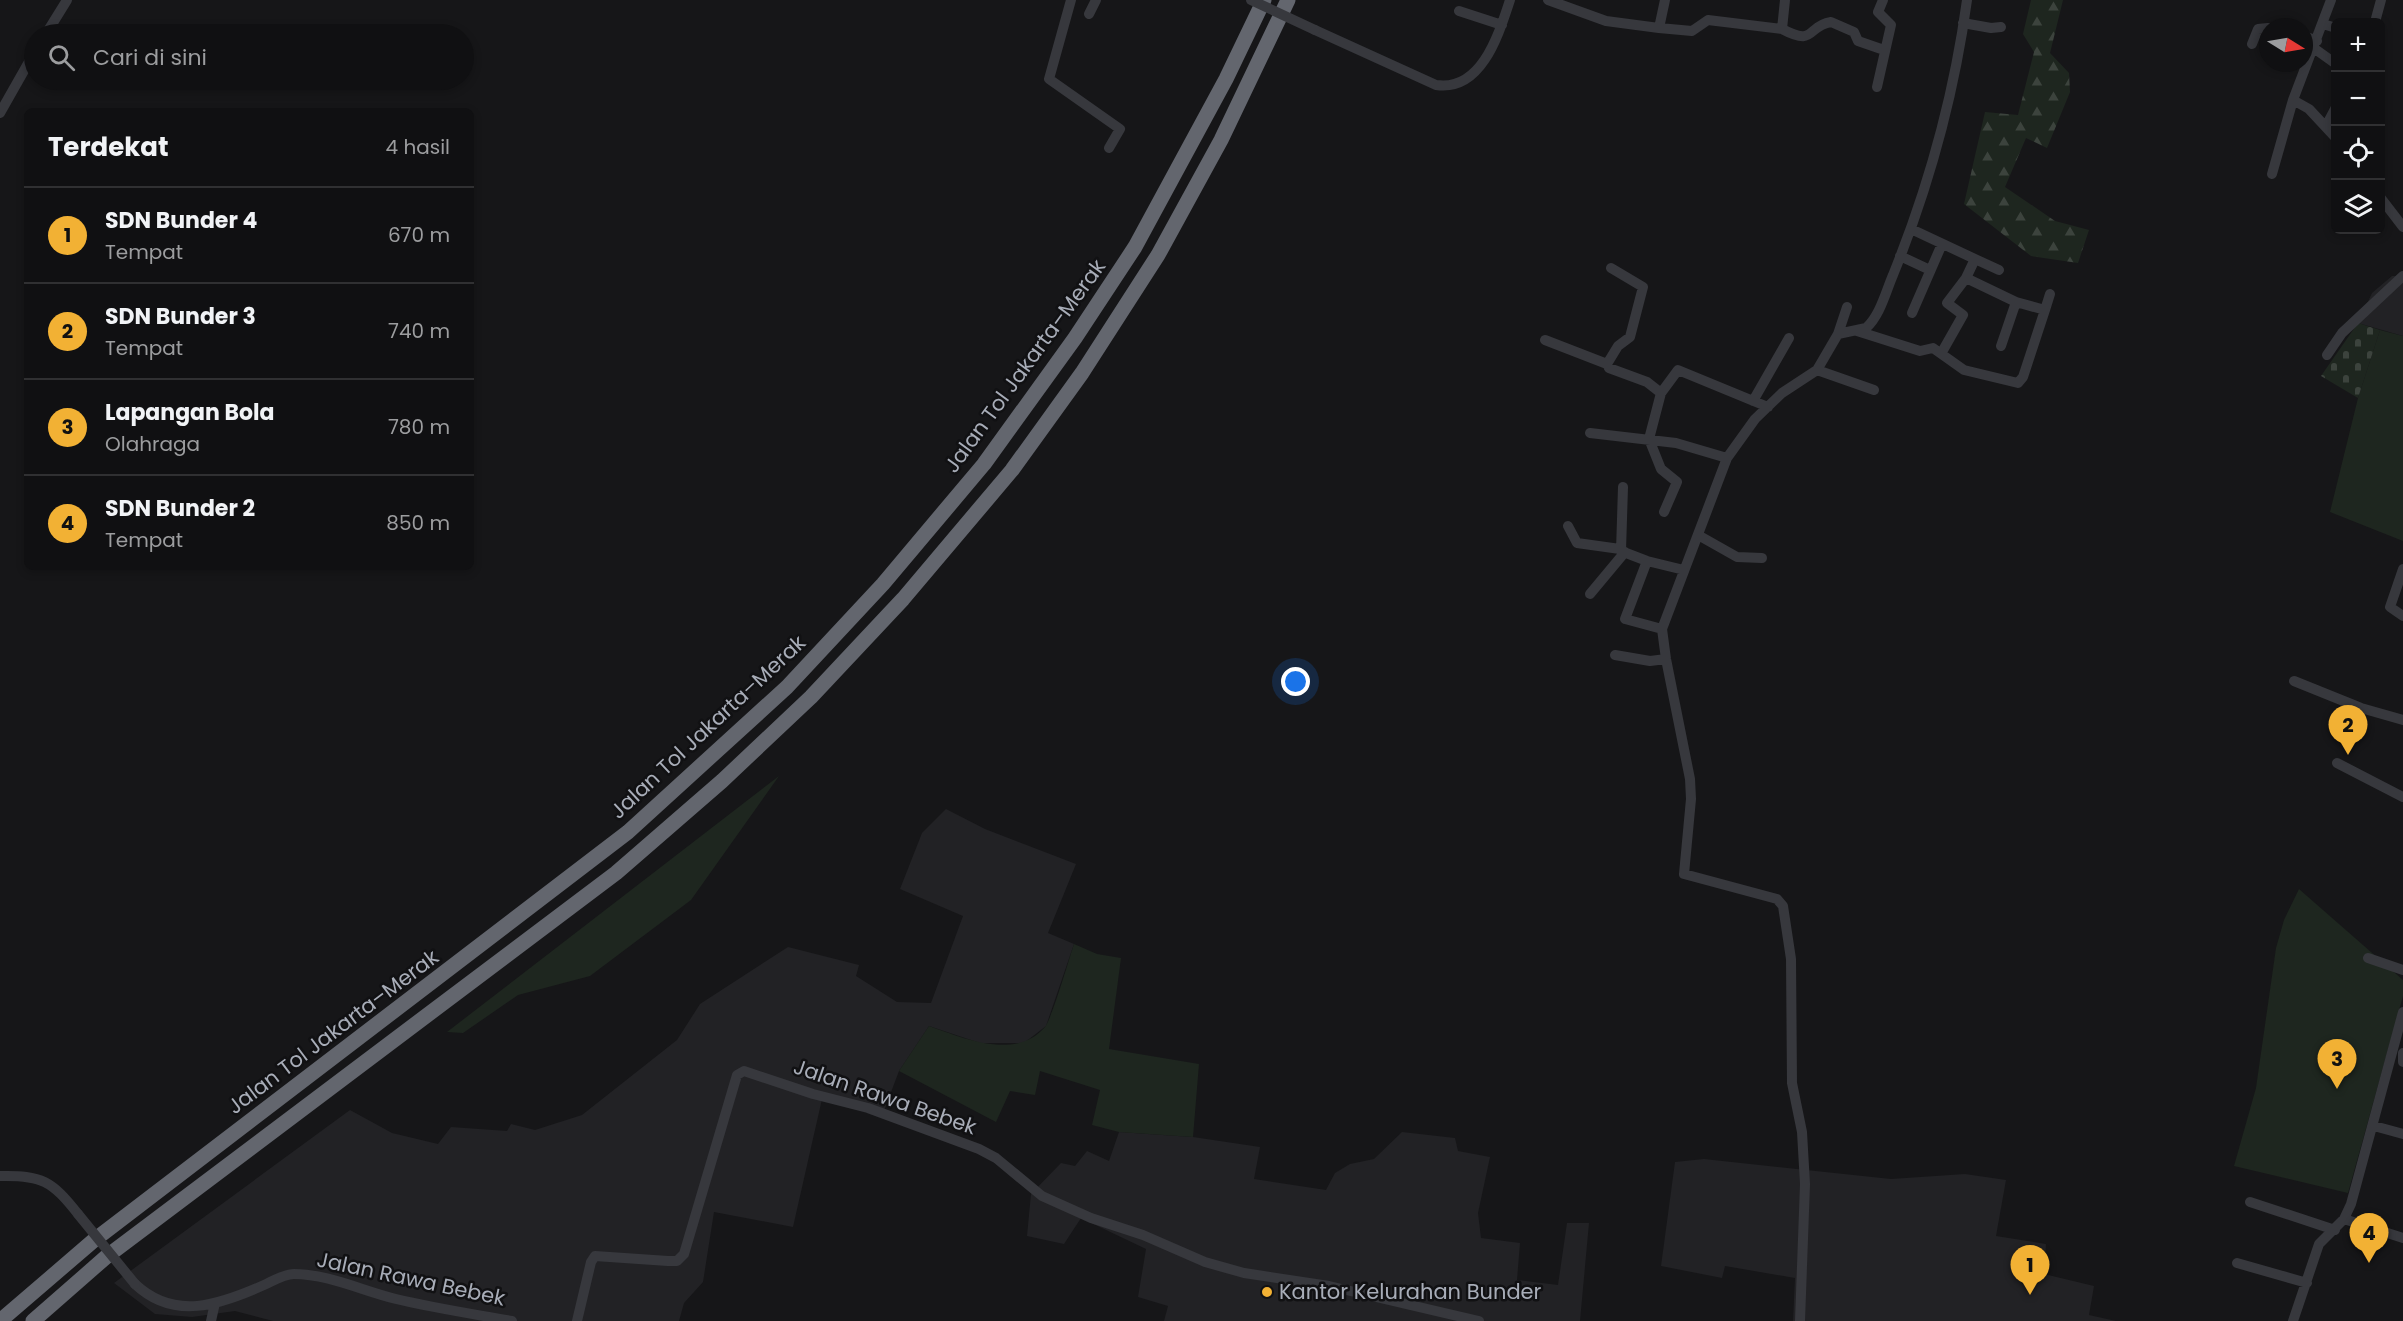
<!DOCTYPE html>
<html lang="id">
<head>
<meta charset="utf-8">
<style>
	:root { --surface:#101012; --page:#1e1e20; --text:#f1f3f6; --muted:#9c9d9f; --line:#303032; --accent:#f2b134 }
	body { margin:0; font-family:Poppins,sans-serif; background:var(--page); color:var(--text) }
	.controls { position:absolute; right:18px; top:18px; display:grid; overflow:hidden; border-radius:9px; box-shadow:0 3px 9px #0003 }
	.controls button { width:54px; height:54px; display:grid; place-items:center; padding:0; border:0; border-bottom:2px solid var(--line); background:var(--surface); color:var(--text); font:30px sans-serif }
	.compass { position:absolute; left:2259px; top:18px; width:54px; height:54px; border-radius:50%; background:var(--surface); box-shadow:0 3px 9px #0003; rotate:101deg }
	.you { position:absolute; left:1296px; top:682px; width:21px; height:21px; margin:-15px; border:4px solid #fff; border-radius:50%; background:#1a73e8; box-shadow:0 0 0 9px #1a73e833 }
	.badge { display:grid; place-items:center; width:39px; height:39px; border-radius:50%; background:var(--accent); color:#111; font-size:20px; font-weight:700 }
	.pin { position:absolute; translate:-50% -50px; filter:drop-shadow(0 2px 3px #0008) }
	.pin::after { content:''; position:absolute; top:32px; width:21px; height:18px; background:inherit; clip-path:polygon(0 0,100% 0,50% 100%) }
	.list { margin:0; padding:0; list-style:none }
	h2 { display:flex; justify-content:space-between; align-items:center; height:78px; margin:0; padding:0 24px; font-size:26px }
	h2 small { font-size:20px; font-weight:400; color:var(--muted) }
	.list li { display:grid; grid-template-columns:39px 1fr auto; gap:18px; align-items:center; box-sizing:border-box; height:96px; padding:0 24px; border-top:2px solid var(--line) }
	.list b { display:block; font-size:22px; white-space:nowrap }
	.list p { margin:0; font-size:20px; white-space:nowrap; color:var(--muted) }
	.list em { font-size:20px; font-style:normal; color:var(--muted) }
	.icon { flex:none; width:33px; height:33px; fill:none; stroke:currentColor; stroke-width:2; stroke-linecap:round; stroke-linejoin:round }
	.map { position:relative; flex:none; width:2403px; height:1321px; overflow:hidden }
	.search { position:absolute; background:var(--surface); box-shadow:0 3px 9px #0003; left:24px; top:24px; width:450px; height:66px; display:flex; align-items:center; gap:15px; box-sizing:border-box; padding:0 21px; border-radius:33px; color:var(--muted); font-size:22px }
	.panel { position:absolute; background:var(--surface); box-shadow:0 3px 9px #0003; left:24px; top:108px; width:450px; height:462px; border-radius:9px }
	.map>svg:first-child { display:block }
	.built { fill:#222225 }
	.green { fill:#1e261f }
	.forest { fill:url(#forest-firs) }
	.cemetery { fill:url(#cemetery-stones) }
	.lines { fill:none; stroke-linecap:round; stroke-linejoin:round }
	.minor { stroke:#37383d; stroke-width:10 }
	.highway { stroke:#63666e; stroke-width:15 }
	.minor-bridge { stroke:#37383d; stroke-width:10 }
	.poi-dot { fill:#f2b134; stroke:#111113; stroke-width:2 }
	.labels { text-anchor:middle; stroke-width:5; stroke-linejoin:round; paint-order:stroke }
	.street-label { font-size:21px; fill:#a8adb8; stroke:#111113 }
	.poi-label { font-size:21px; fill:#a8adb8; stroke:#111113; text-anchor:start }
</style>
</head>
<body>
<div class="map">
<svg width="2403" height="1321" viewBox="0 0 2403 1321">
	<defs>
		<pattern id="forest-firs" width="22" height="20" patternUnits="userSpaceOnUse" patternTransform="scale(1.5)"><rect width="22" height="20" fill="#1e261f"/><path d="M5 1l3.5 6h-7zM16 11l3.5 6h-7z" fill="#3c433d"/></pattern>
		<pattern id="cemetery-stones" width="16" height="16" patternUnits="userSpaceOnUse" patternTransform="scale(1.5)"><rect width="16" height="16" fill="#1e261f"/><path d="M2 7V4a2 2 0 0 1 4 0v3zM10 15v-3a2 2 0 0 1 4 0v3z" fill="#3c433d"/></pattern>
	</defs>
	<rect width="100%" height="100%" fill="#161618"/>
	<path class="built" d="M2392,276H2403V336L2358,323L2372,293Z
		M946,809L985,829L1076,864L1048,933L1074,944L1046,1026L1024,1043H980L929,1026L899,1071L882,1116L822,1099L793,1227L714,1212L703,1282L684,1303L679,1321H273L235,1311L192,1317L155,1314L114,1283L350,1110L392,1133L438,1144L451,1127L507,1131L511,1124L535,1130L582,1115L677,1040L700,1004L788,947L859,965L856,976L897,1002L931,1003L963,916L900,889L922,833Z
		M1119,1132L1193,1137L1260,1147L1254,1179L1326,1190L1335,1173L1350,1164L1374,1159L1402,1132L1455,1138L1458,1151L1490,1157L1478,1213L1481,1238L1520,1243L1517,1280L1558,1285L1567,1223H1589L1580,1321H1164L1168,1306L1138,1297L1146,1249L1081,1218L1064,1244L1027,1236L1031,1194L1061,1163L1075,1166L1087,1151L1109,1161Z
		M1704,1159L1891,1179L1965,1174L2006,1180L1996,1236L2046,1244L2044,1274L2094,1286L2089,1315L2116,1321H1793L1795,1278L1725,1266L1722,1278L1661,1266L1675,1162Z"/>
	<path class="green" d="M2380,330L2403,336V541L2330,512L2358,398Z
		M779,776L691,900L590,976L518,995L463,1033L447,1032Z
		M2299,889L2403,980V996L2348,1193L2234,1166L2256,1088L2276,948L2284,920Z
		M1074,944L1097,954L1121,958L1109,1049L1199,1064L1193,1137L1119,1132L1092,1125L1100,1090L1040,1071L1035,1095L1010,1091L996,1122L899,1071L929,1026C963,1038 1016,1061 1045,1027C1052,1018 1069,959 1074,944Z"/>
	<path class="forest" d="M2031,0H2063L2050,53L2069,73L2070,92L2047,148L2026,138L2005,187L2055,221L2089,230L2078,263L2031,256L1964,204L1985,112L2018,115L2034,52L2023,34Z"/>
	<path class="cemetery" d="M2358,323L2380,330L2358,398L2321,376Z"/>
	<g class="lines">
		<path class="minor" d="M1071,0L1049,79L1120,129L1109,148
			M1548,0L1606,21L1659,28L1665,0
			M2331,0L2293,100L2309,109L2336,138
			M1459,11L1502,25
			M1089,14L1096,0
			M2375,22L2381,0
			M1963,23L1991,28L2001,27
			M2323,24L2336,28
			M2275,27H2282
			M1659,28L1692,31L1708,20L1782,29L1785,0
			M1782,29C1816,47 1806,26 1831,22L1854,32L1858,41L1884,50
			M1315,30L1436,85C1482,92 1499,33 1510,0
			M46,34L67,0
			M2304,36L2317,41
			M2252,44L2258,29L2268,28
			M2315,49L2336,64
			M1877,87L1891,25L1878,12L1883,0
			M0,113L34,53
			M2326,126L2336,107
			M2272,174L2293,100
			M2380,197L2403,227
			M1911,229L1975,259L1966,278L2016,302L2001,346
			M1900,256L1930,270
			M1975,259L1999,270
			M1611,268L1643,287L1630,337L1618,346L1607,364L1609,368L1647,382L1661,393L1678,370L1768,407
			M2045,310L2050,294
			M1912,313L1942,244
			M1857,331L1920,351L1933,348L1964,370L2018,383L2023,377L2045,310L2016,302
			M1838,334L1847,307
			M1545,340L1607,364
			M1942,352L1963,315L1947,303L1966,278
			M2327,355L2342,333L2403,276
			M1817,370L1874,390
			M1661,393L1649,439L1661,469L1677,482L1664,512
			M1753,401L1789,338
			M1590,433L1676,443L1727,458
			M1623,487L1621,551L1647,561L1684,570
			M1568,526L1577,543L1620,549
			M1698,535L1737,557L1762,558
			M1647,561L1625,619L1662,629
			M2403,569L2390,607L2403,616
			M1590,594L1625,552
			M1615,655L1650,661L1666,659
			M2294,681L2361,708L2403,720
			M2337,763L2403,797
			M2368,958L2403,970
			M2403,1053V1062
			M2374,1126L2403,1134
			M0,1176C42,1175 52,1181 78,1214
			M2250,1202L2335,1230
			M2344,1219L2403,1238
			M2237,1263L2307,1283
			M135,1284C174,1321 219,1305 264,1285C273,1281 284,1274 294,1274C328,1274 363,1291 396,1299C434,1308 473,1314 512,1321
			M211,1321L215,1303
			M577,1321L591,1262L595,1256L668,1261H677L684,1254L737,1075L744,1071L813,1094L868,1108L979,1149L996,1158L1042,1196L1091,1218L1143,1235L1205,1262L1244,1273L1329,1286L1479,1321
			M1800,1321L1805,1184L1802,1132L1792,1083L1791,959L1783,906L1777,899L1684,874L1691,799L1690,779L1666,659L1662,629L1727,458L1755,419L1782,393L1817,370L1838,334L1866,328C1880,316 1886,291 1893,275C1929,186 1954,96 1967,0
			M2293,1321L2319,1244L2344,1219L2351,1204L2403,1012"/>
		<path class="highway" d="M0,1321L93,1241L628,832L787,687L883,584L984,464L1075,338L1135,247L1226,79L1264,0
			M33,1321L106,1257L616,873L722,781L811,697L903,599L1012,470L1082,373L1158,255L1221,140L1288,0"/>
		<path class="minor-bridge" d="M1251,0L1315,30
			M78,1214L135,1284"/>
	</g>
	<circle class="poi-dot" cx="1267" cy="1292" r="6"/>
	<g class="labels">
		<g class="street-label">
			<text transform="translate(1025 366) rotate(-54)" y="7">Jalan Tol Jakarta–Merak</text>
			<text transform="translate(708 727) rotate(-43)" y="7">Jalan Tol Jakarta–Merak</text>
			<text transform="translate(333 1032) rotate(-37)" y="7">Jalan Tol Jakarta–Merak</text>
			<text transform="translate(885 1097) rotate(19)" y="7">Jalan Rawa Bebek</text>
			<text transform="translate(411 1279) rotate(12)" y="7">Jalan Rawa Bebek</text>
		</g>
		<g class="poi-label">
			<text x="1279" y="1299">Kantor Kelurahan Bunder</text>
		</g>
	</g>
</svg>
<div class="controls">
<button>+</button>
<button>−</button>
<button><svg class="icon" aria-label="locate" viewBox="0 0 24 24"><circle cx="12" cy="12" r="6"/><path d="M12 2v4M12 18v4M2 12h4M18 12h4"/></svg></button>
<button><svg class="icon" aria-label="layers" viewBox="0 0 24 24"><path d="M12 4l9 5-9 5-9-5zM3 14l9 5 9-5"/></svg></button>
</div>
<svg class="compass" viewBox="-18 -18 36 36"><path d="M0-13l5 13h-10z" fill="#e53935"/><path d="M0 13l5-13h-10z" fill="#9c9d9f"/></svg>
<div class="you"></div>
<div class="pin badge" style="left:2030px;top:1295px">1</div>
<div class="pin badge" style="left:2348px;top:755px">2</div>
<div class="pin badge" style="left:2337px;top:1089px">3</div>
<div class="pin badge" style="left:2369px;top:1263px">4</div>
<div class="search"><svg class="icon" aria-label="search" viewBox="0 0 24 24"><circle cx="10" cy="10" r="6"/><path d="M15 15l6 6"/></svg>Cari di sini</div>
<section class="panel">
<h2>Terdekat<small>4 hasil</small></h2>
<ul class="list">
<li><span class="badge">1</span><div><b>SDN Bunder 4</b><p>Tempat</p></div><em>670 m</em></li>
<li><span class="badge">2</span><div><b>SDN Bunder 3</b><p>Tempat</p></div><em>740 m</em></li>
<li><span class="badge">3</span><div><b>Lapangan Bola</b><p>Olahraga</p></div><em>780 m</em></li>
<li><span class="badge">4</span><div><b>SDN Bunder 2</b><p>Tempat</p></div><em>850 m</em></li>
</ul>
</section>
</div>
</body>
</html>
